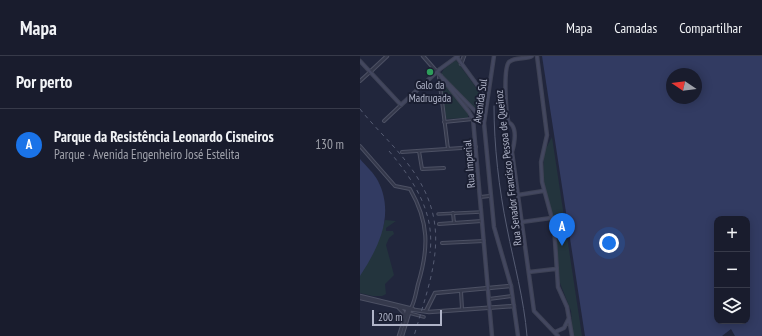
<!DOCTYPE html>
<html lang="pt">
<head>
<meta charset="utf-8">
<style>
	:root { --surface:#191c2d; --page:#222535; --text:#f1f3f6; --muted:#9fa1aa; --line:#373a49; --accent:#1a73e8 }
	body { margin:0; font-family:"PT Sans Narrow",sans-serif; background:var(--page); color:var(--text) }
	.controls { position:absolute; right:12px; bottom:12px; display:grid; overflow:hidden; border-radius:8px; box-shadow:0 2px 10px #0003 }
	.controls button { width:36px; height:36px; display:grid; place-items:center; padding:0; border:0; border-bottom:1px solid var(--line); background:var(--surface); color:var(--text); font:20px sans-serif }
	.compass { position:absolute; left:306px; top:12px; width:36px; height:36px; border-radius:50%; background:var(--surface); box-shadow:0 2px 10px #0003; rotate:283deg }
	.scale { position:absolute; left:12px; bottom:10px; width:70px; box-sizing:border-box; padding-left:4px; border:2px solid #b0b4c8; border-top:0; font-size:11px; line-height:14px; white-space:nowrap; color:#b0b4c8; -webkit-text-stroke:3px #1a1e31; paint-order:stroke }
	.you { position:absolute; left:249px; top:187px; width:14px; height:14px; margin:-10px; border:3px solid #fff; border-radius:50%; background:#1a73e8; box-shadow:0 0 0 6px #1a73e833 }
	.badge { display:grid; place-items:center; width:26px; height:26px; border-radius:50%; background:var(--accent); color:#fff; font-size:13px; font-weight:700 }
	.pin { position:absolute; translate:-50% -33px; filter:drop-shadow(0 1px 2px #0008) }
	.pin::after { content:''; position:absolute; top:21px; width:14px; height:12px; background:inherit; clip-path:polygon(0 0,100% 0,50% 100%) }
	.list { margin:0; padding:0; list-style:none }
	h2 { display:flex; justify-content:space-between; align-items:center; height:52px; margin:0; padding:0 16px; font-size:17px }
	h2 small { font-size:13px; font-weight:400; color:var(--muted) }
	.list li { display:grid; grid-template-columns:26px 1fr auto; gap:12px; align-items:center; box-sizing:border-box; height:72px; padding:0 16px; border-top:1px solid var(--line) }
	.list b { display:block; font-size:15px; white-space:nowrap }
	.list p { margin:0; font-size:13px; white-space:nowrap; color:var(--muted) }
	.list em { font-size:13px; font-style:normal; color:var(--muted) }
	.icon { flex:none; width:22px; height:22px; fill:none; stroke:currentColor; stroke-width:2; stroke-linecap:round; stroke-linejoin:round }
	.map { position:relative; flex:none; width:402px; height:280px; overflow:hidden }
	header { display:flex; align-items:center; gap:24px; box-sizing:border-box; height:56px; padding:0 20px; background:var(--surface); border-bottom:1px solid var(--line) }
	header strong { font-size:19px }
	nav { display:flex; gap:22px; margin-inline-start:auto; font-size:14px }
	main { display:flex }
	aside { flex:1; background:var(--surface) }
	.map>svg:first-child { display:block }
	.green { fill:#23343d }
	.water { fill:#323b62; fill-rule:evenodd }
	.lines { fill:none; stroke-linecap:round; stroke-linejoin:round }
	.pedestrian-casing { stroke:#4d5164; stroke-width:3.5 }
	.minor-casing { stroke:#4d5164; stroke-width:4 }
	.tertiary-casing { stroke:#4d5164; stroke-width:4.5 }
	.secondary-casing { stroke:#3e4255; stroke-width:4.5 }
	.pedestrian { stroke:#35394c; stroke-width:1.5 }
	.minor { stroke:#35394c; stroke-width:2 }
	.tertiary { stroke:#35394c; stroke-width:2.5 }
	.secondary { stroke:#43475f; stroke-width:2.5 }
	.tram { stroke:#565c73; stroke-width:1 }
	.rail { stroke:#565c73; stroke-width:1; stroke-dasharray:4 4; stroke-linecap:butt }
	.leisure-dot { fill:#2e9e5b; stroke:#1a1e31; stroke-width:1.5 }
	.labels { text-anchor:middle; stroke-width:4; stroke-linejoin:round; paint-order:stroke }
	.poi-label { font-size:11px; fill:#b0b4c8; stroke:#1a1e31 }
	.street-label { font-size:11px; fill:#b0b4c8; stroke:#1a1e31 }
</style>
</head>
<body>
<header>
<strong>Mapa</strong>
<nav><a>Mapa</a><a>Camadas</a><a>Compartilhar</a></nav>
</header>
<main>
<aside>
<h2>Por perto<small></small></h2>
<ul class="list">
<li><span class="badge">A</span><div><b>Parque da Resistência Leonardo Cisneiros</b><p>Parque · Avenida Engenheiro José Estelita</p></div><em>130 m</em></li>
</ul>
</aside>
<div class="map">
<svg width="402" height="280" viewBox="0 0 402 280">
	<rect width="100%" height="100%" fill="#21263c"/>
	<path class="green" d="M96,4L122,40L124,47L122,60L81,18L84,13Z
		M80,26H82L108,57V62L86,63Z
		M192,81L222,280H213L211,255L200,227L195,166L183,126L184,96Z
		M25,164L36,165L26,172V175H33L34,178L29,182L26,189L34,219L25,228L26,238L22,240H13L0,237V217L23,171Z"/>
	<path class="water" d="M182,0H402V280H375L371,273L362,280H225ZM312,18H336V42H312ZM357,163H387V265H357Z
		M0,103C6,110 14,117 18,125C35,158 19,191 0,220Z"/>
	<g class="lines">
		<defs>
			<path id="pedestrian" d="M78,158L121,156
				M49,257L64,261"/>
			<path id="minor" d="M81,20L79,21L88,93
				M0,25L10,16
				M24,65L41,49
				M84,66L113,63
				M0,90L35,130L50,133C69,166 69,192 58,228C56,236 55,245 51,252
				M59,95L62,113L84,112
				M42,96L116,91
				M120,141L130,140
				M93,157L94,167
				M79,168L122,165
				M82,187L124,185
				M101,235L102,253
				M129,243L152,240"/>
			<path id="tertiary" d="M63,0L77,16
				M101,8L104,0
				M10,16L27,0
				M0,240L53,253
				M0,242L48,253L69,256L154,250
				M39,252L43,256L45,261
				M66,255L75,237L151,230
				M39,280L48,252
				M42,280L50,254"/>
			<path id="secondary" d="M96,0L123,37L126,46
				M134,0L124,67L134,171L151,230L158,280
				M172,0C167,4 156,0 149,6C143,13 146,55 148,64C149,69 149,65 152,69C157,76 154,89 152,96L174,255L198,280
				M177,0L187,79L181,106L182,126L194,170L198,231L207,251L212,280
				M0,5L41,49L80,13L98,0
				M77,16L109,56L113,63L132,280
				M77,16L119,59L123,67
				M158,139L183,135
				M162,166L191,162
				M169,216L195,213
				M195,276L204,272L209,262"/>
		</defs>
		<use href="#pedestrian" class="pedestrian-casing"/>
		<use href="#minor" class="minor-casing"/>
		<use href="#tertiary" class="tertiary-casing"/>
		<use href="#secondary" class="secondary-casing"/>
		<use href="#pedestrian" class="pedestrian"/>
		<use href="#minor" class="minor"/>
		<use href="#tertiary" class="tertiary"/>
		<use href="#secondary" class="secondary"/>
		<path class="tram" d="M134,50C134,90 139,133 147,172C154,208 164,243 167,280"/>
		<path class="rail" d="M0,53C15,72 34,89 48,108C94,168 73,215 54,280
			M29,95C54,125 75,156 70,197"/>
	</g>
	<circle class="leisure-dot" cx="70" cy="16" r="4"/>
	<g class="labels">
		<g class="poi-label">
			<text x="70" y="33">Galo da<tspan x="70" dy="13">Madrugada</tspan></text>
		</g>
		<g class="street-label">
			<text transform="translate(120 45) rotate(-82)" y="4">Avenida Sul</text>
			<text transform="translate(109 108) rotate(-95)" y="4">Rua Imperial</text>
			<text transform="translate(148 112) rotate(-97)" y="4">Rua Senador Francisco Pessoa de Queiroz</text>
		</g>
	</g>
</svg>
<div class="controls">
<button>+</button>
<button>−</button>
<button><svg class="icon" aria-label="layers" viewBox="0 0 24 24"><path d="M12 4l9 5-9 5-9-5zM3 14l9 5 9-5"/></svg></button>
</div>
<svg class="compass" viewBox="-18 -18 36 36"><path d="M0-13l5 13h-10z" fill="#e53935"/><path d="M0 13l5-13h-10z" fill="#9fa1aa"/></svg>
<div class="scale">200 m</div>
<div class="you"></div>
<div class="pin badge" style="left:202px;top:190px">A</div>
</div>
</main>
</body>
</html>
